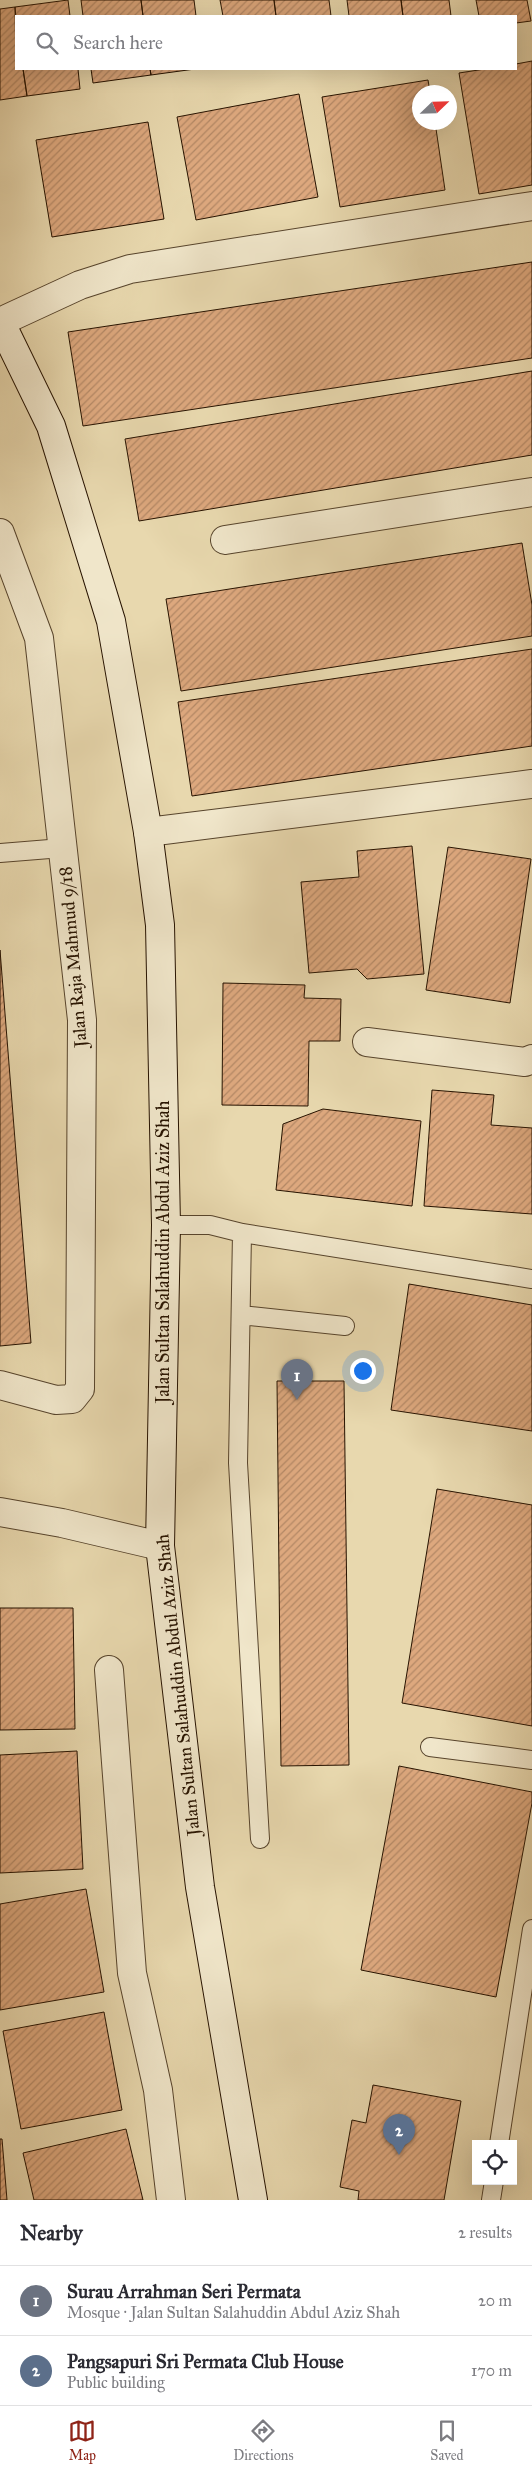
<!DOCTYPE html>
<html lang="en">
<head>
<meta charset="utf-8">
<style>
	:root { --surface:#fff; --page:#f7f7f7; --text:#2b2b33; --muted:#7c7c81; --line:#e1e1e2; --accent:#8f2418 }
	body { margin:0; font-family:"IM FELL Great Primer",serif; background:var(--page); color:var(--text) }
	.controls { position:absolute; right:15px; bottom:15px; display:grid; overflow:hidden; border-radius:0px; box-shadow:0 5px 20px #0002 }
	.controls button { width:45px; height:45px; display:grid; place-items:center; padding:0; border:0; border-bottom:1px solid var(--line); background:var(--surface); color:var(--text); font:25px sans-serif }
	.compass { position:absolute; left:412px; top:85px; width:45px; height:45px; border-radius:50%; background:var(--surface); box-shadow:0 5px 20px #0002; rotate:67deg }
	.you { position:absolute; left:362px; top:1370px; width:18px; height:18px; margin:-12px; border:4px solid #fff; border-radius:50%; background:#1a73e8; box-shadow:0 0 0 8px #1a73e833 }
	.badge { display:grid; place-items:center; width:32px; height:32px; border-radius:50%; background:var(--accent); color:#fff; font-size:16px; font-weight:700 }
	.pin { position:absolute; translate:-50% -41px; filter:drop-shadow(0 1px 2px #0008) }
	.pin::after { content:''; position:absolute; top:26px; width:18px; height:15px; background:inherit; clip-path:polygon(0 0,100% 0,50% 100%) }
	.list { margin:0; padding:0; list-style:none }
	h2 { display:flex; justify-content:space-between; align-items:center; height:65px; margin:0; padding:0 20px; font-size:21px }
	h2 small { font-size:16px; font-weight:400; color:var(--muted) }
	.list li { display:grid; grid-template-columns:32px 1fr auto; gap:15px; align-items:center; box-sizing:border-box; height:70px; padding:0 20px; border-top:1px solid var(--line) }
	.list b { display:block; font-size:19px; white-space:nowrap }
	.list p { margin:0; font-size:16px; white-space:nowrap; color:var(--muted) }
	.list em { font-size:16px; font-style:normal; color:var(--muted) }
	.icon { flex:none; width:28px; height:28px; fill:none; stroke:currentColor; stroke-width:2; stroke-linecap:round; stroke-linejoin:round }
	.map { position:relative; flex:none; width:532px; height:2200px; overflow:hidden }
	.search { position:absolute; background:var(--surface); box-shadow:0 5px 20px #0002; left:15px; right:15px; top:15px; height:55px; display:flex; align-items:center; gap:12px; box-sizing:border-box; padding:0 18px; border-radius:0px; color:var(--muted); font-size:19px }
	.sheet { height:205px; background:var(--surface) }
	nav { display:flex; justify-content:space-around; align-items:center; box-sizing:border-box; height:70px; border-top:1px solid var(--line); background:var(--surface); font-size:14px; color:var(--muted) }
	nav a { display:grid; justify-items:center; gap:2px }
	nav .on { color:var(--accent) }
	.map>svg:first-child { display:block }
	.building { fill:url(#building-hatch); stroke:#271300 }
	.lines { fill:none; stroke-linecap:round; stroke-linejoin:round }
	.lane-casing { stroke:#57442c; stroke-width:20 }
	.street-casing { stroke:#57442c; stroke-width:30 }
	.secondary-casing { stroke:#271300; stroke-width:30 }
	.lane { stroke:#f0e6ca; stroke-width:18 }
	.street { stroke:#f0e6ca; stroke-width:28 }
	.secondary { stroke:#f0e6ca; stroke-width:28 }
	.labels { text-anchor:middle; stroke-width:4; stroke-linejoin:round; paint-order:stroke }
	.street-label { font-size:18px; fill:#271300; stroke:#f0e6ca }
</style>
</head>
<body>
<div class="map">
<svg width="532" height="2200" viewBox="0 0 532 2200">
	<defs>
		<pattern id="building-hatch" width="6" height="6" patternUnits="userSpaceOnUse" patternTransform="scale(1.25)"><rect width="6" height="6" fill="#dda87e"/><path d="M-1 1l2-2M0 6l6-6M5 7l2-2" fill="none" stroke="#b38865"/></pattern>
	</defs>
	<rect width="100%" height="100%" fill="#e8d8ae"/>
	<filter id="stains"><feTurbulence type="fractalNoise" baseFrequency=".004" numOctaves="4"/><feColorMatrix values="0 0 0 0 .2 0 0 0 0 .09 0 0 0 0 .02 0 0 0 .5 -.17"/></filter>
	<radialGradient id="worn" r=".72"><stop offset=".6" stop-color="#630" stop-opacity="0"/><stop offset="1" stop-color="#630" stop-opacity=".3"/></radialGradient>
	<path class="building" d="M68,0L70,16H16V19L15,7Z
		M81,0H141L143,16H83Z
		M141,0H194L196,16H143Z
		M220,0H274L276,16H223Z
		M274,0H329L331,16H276Z
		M347,0H401L403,16H349Z
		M401,0H449L451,16H403Z
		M476,0H527L531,21L516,23V16H479Z
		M15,7L16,69H23L27,96L0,100V9Z
		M532,61V185L479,194L459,73L485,69H516V64Z
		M23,69H78L80,89L27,96Z
		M91,69H150L151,75L93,83Z
		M150,69H195L151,75Z
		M428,80L430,92H420V122H435L445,190L340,207L322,97Z
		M299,94L318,197L196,220L177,117Z
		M148,122L164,219L52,237L36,140Z
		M532,262V358L83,426L68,332Z
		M532,371V455L139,521L125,439Z
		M522,543L532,605V636L181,691L166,599Z
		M532,649V746L192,796L178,702Z
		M412,846L424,974L367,979L357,969L309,973L301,882L359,877L357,851Z
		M448,847L531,859L510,1003L426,990Z
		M0,950L31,1343L0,1346Z
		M223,983L305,985L304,998L341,999L340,1041H309L308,1106L222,1105Z
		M432,1090L494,1095L491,1125L532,1128V1214L424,1206Z
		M323,1109L421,1121L412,1206L276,1190L283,1124Z
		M409,1284L532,1305V1431L391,1410Z
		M277,1381H344L349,1765L281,1766Z
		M437,1489L532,1505V1726L402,1703Z
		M0,1608H73L75,1729L0,1730Z
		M77,1751L83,1869L0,1873V1755Z
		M399,1766L532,1792V1803L496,1997L361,1970Z
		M86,1889L104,1992L0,2010V1904Z
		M104,2012L122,2110L21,2129L3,2031Z
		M373,2085L461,2101L444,2200H358L359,2191L340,2187L352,2120L366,2123Z
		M126,2129L143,2200H34L23,2153Z
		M0,2139H2L7,2200H0Z"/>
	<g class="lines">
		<defs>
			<path id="lane" d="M0,853L62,848
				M166,1225H210L242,1233L532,1279
				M242,1233L238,1463L260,1839
				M241,1315L345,1326
				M430,1747L532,1760
				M499,2144L532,1929
				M491,2200L494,2181"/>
			<path id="street" d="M0,322L80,285L130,269L532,206
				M0,533L39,638L82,1020L80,1389L72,1399L56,1400L0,1385
				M225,540L532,492
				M148,832L532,784
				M367,1042L525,1062L532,1059
				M0,1512L62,1523L160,1546
				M109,1670L132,1973L158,2090L171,2200"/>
			<path id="secondary" d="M0,321L51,426L111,621L148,832L160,925L166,1225L160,1546L200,1887L253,2200"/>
		</defs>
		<use href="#lane" class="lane-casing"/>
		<use href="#street" class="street-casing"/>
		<use href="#secondary" class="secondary-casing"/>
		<use href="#lane" class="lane"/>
		<use href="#street" class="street"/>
		<use href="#secondary" class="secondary"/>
	</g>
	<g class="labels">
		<g class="street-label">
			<text transform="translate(73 957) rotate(-95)" y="6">Jalan Raja Mahmud 9/18</text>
			<text transform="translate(163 1252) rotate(-90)" y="6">Jalan Sultan Salahuddin Abdul Aziz Shah</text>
			<text transform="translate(178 1685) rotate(-96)" y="6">Jalan Sultan Salahuddin Abdul Aziz Shah</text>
		</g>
	</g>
	<rect width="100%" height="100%" filter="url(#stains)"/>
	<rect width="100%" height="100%" fill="url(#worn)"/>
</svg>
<div class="controls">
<button><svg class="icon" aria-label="locate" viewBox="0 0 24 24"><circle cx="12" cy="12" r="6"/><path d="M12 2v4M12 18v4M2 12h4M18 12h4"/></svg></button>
</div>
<svg class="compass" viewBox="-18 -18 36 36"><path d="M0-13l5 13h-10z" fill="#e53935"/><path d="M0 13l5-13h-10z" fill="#7c7c81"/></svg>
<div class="you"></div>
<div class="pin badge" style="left:297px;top:1400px;background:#6b7280">1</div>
<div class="pin badge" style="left:399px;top:2155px;background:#5c6f8a">2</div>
<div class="search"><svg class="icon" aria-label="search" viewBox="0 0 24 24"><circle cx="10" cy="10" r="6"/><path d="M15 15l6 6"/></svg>Search here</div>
</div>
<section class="sheet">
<h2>Nearby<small>2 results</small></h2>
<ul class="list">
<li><span class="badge" style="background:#6b7280">1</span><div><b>Surau Arrahman Seri Permata</b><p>Mosque · Jalan Sultan Salahuddin Abdul Aziz Shah</p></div><em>20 m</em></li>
<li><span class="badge" style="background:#5c6f8a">2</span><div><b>Pangsapuri Sri Permata Club House</b><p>Public building</p></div><em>170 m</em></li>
</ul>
</section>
<nav>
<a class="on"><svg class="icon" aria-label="map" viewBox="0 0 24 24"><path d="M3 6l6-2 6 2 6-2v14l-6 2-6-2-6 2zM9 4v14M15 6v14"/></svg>Map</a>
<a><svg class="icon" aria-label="directions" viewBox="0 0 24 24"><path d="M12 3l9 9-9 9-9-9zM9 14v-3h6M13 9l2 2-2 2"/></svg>Directions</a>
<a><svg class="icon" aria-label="saved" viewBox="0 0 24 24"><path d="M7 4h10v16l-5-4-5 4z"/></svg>Saved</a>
</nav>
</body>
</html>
